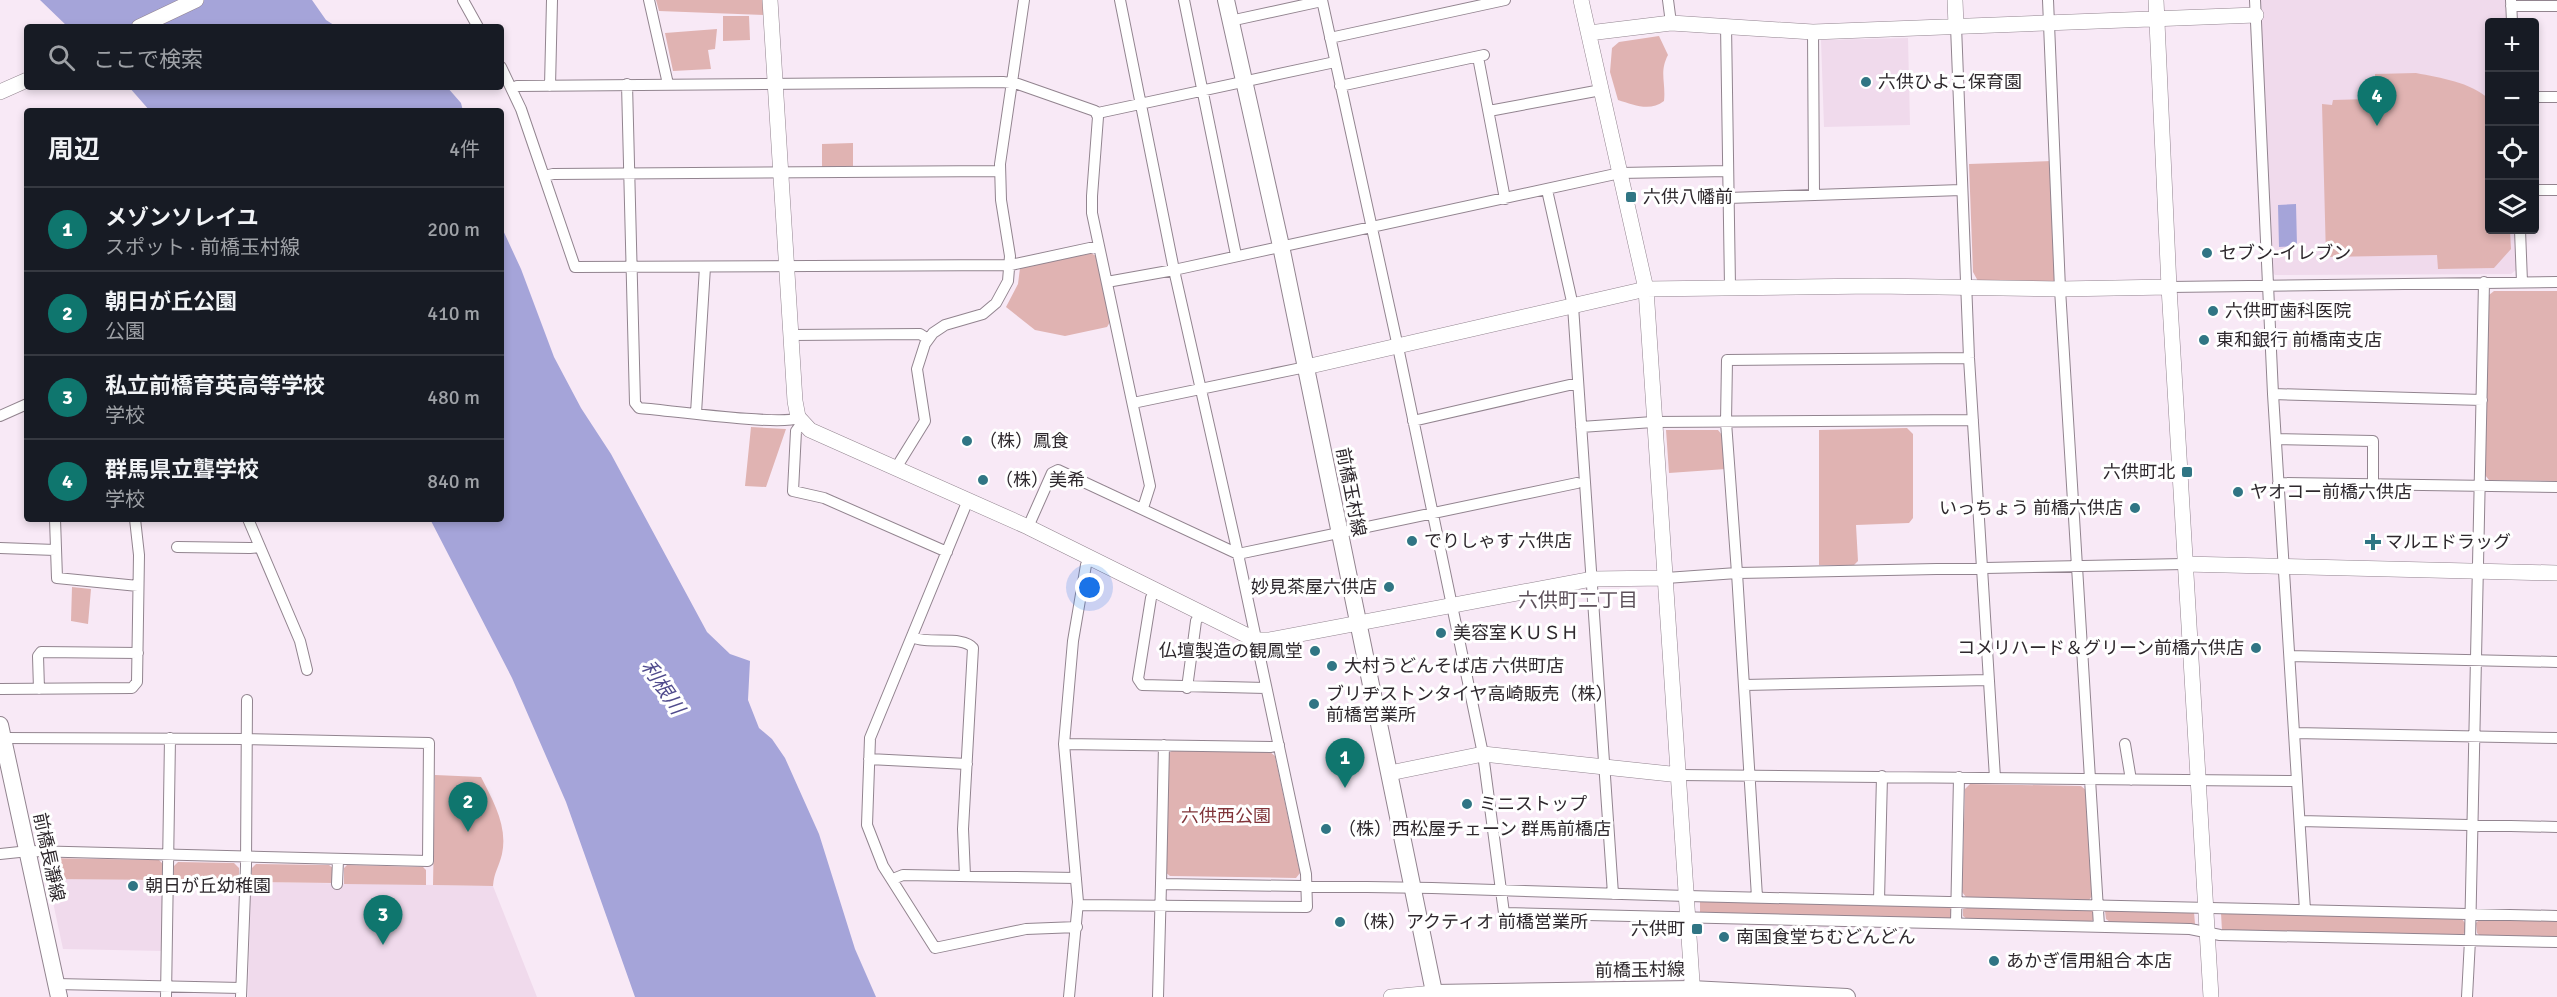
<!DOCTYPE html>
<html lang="ja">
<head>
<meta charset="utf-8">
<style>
	:root { --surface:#171b24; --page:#20242c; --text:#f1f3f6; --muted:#9ea1a6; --line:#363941; --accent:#0f766e }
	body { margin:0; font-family:Signika,"Noto Sans JP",sans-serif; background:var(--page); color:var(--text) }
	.controls { position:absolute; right:18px; top:18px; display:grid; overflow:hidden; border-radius:6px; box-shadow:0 3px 9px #0003 }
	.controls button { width:54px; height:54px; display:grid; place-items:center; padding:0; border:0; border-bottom:2px solid var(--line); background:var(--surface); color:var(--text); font:30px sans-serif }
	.you { position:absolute; left:1090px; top:588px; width:21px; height:21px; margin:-15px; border:4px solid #fff; border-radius:50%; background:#1a73e8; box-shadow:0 0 0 9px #1a73e833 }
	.badge { display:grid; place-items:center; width:39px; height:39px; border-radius:50%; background:var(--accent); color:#fff; font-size:20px; font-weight:700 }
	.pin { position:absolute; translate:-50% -50px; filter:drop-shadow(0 2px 3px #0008) }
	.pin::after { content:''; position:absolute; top:32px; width:21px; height:18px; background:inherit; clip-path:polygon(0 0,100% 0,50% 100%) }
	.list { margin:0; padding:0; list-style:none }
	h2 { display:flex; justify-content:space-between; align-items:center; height:78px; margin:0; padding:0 24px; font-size:26px }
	h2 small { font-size:20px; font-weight:400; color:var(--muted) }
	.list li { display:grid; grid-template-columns:39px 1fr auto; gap:18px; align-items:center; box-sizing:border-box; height:84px; padding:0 24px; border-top:2px solid var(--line) }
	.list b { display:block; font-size:22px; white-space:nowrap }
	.list p { margin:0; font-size:20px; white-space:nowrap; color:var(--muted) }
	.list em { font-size:20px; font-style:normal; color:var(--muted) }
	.icon { flex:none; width:33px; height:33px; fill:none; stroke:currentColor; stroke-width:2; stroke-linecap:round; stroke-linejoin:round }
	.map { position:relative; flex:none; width:2557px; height:997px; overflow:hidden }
	.search { position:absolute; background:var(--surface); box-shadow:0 3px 9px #0003; left:24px; top:24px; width:480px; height:66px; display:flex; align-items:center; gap:15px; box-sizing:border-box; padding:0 21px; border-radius:6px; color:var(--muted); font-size:22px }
	.panel { position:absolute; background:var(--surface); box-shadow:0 3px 9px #0003; left:24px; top:108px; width:480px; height:414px; border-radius:6px }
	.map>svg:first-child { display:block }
	.built { fill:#f0daec }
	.green { fill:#e0b3b2 }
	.water { fill:#a5a4d9 }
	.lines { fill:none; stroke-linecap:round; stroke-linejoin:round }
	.street-casing { stroke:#92848f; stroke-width:12 }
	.secondary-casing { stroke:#92848f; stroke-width:16 }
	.primary-casing { stroke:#92848f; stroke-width:18 }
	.street { stroke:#fff; stroke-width:10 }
	.secondary { stroke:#fff; stroke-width:15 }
	.primary { stroke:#fff; stroke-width:16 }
	.poi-dot { fill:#307584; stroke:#fff; stroke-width:2 }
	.labels { text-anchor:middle; stroke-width:6; stroke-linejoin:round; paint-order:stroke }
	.poi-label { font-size:18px; fill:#2e282d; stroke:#fff; text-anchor:start }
	.street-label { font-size:18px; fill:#2e282d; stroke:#fff }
	.park-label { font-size:18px; fill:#803439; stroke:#fff }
	.neighbourhood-label { font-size:20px; fill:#5e525c; stroke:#fff }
	.water-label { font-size:20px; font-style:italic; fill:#4f4a8c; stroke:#fff }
</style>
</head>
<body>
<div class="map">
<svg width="2557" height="997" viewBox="0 0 2557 997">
	<rect width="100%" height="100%" fill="#f8e9f6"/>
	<path class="built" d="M2260,0H2505L2506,22H2490V230H2514L2516,270L2511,274L2275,275L2270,270Z
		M1908,38L1910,125L1824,127L1821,40Z
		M48,879L163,880V951L63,949Z
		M251,882L493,886L537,997H248Z"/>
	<path class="green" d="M656,0H764L765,15L659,11Z
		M723,16H749L750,40L723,41Z
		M717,29L715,49L708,50L711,69L673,71L665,33Z
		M1659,36L1668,55C1659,72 1666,83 1664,101C1650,112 1634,105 1618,100L1610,72L1612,48L1619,42Z
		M2416,73C2441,78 2470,82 2489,99L2490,230H2510L2511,249L2494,268L2438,269L2437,255L2326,257L2322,104L2332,105L2333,100L2369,99V88L2375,87V74Z
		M853,143V171H822V144Z
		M2052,161L2057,277L2053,282L1979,283L1973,272L1969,164Z
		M1091,253L1096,256L1110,322L1107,327L1065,336L1035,330L1006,307L1018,284L1020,268Z
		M2494,291H2557V481L2489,480L2485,475L2489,295Z
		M751,427L786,429L766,487L745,486Z
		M1907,428L1913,434V518L1909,523L1856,525L1858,561L1854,565H1819V430Z
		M1666,430H1718L1722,435L1726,469L1669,473Z
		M72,587L91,589L88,624L71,621Z
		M1174,749L1270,752L1275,756L1300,873L1296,878L1170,876L1165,872L1168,754Z
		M435,775L481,777C493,801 508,826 502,854C499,867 494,872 493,886L433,885Z
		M1970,784L2081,786L2087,791L2093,895L2089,900L1966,897L1962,892L1965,789Z
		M44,858L159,860L164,865L163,880L48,879Z
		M178,862L234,863L239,868V881L174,880V866Z
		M256,864L329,865L333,868V883L251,882L252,868Z
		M347,865L423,867L426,870V885L344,884V868Z
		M1700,900L1950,907L1952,908L1953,916L1950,918L1700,913Z
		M1967,908L2091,910L2095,911L2094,919L2090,922L1967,919L1963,916V909Z
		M2109,910L2194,912L2195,924L2110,922L2106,919L2105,911Z
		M2221,913L2462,919L2465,923V932L2462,936L2222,931Z
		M2480,919L2557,921V938L2481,937L2477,933L2476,923Z"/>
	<path class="water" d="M40,0H312L326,20L337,27H68Z
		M129,87H447L461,103L463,111H150Z
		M2296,204L2297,246L2279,247L2278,205Z
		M501,226L521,269L554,357L581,408L611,454L707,632L730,654L750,661L748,700L759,728L772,739L785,758L819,834L855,949L876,997H635L566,802L512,678L430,519H501Z"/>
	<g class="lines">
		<defs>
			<path id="street" d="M463,0L478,27
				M649,0L668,84
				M1184,0L1236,255
				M1322,0L1398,347L1483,754L1504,913L2190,929L2220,935L2557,942
				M1668,0L1671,23
				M2048,0L2060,289L2099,926
				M2255,0L2273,394L2305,910
				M2511,0L2512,22
				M2511,6H2557
				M1230,21L1322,1
				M1726,25L1730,287
				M1956,26L1969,358L1995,778
				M1813,32L1814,195
				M1330,38L1505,0
				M1478,57L1505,199
				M501,67L521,109L575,267L1011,265L1099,246
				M627,84L635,403L639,408C666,410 780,426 798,418
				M550,86L552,0
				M1340,86L1484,55
				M513,89L517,86L1003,82L1018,84L1095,111L1098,117L1092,196V213L1150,486L1143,508
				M2534,97H2557
				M1489,111L1601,90
				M1098,113L1335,62
				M544,176L553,174L1000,171
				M1547,190L1573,306L1613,894
				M2534,190H2557
				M1728,198L1961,190
				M2520,230L2522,282
				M1107,282L1174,270L1620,173L1728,171
				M2169,287L2557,282
				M791,335L920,334L928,339
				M2273,394L2482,400
				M1133,403L1306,367
				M696,413L705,267
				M0,416L27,404
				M1413,421L1578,383
				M802,423L796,431L793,491L824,498L947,552
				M1581,427L1653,422L1973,420
				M2276,439L2373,441V484
				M896,468L925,421L917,369L925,344L933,333L945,325L983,314L996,303L1008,281L1010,256L1001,200L1000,164L1024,0
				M2278,483L2557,487
				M968,500L870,738L867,825L883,866L935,948L1026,929L1077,927
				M55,519L57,578L138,586
				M248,519L300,641L307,670
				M1028,527L1052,473L1058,470L1238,554L1577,483
				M177,547L250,548L260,547
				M0,548L55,550
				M1666,578L1737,573L2184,564
				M1155,591L1151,598L1138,679L1142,685L1266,688
				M912,637C928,645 963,635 973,648L963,829L965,876
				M2290,656L2557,662
				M1744,685L1989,680
				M1187,688L1196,621L1201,614
				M0,689L132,688L137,682L139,555L135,519
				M39,689L38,656L41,652L138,653
				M2294,733L2557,738
				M1064,744L1271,747L1279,745
				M2125,744L2131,780
				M1164,745L1161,884L1432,888L1687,896L2557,916
				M869,759L967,764
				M1680,775L2297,781
				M2300,821L2557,827
				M0,854L29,851L428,861L429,743L247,739L3,738
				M893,879L903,875L1076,878
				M337,884L338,860
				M1757,897L1737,573L1726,422L1727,360L1969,358
				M1879,900L1882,776
				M1078,905L1307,907L1306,874L1238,554L1174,270L1120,0
				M1956,923L1959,777
				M56,984L241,988
				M166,997L170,738
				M241,997L246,866L247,700
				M1069,997L1078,902L1064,744L1073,641L1086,565L1090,558
				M1158,997L1161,884
				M2467,997L2470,940L2484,282"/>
			<path id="secondary" d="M770,0L795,401L798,417L810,430L1028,527L1256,640H1269L1592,579L1666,578
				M1581,0L1646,289L1693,997
				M1955,0L1956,26
				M2156,0L2169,287L2211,997
				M139,27L196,0
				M1589,33L1671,23L1813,32L2256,15
				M0,92L27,80
				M1306,367L1646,289L1875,286L2060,289L2169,287
				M2184,564L2557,573
				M1390,773L1483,754L1680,775
				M1391,997L1434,993"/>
			<path id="primary" d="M1226,0L1281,246L1435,997
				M0,725L59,997
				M1434,993L1691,989L1847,997"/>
		</defs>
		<use href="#street" class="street-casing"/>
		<use href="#secondary" class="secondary-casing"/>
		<use href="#primary" class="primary-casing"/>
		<use href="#street" class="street"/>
		<use href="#secondary" class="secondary"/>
		<use href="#primary" class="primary"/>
	</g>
	<g class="poi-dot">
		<circle cx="1866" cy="82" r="6"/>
		<rect x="1625" y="191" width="12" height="12" rx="3"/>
		<circle cx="2207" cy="253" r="6"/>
		<circle cx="2213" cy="311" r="6"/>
		<circle cx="2204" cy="340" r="6"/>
		<circle cx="967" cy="441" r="6"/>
		<rect x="2181" y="466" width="12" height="12" rx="3"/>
		<circle cx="983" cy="480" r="6"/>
		<circle cx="2238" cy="492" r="6"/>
		<circle cx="2135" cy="508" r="6"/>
		<circle cx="1412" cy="541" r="6"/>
		<path d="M2370 533h6v6h6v6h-6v6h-6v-6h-6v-6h6z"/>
		<circle cx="1389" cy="587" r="6"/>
		<circle cx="1441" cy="633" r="6"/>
		<circle cx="2256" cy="648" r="6"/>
		<circle cx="1315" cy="651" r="6"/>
		<circle cx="1332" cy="666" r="6"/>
		<circle cx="1314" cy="704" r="6"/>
		<circle cx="1467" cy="804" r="6"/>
		<circle cx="1326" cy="829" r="6"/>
		<circle cx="133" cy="886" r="6"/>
		<circle cx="1340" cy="922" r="6"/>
		<rect x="1691" y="923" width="12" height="12" rx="3"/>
		<circle cx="1724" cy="937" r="6"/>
		<circle cx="1994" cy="961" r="6"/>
	</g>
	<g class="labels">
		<g class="poi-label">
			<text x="1878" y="88">六供ひよこ保育園</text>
			<text x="1643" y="203">六供八幡前</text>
			<text x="2219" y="259">セブン-イレブン</text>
			<text x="2225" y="317">六供町歯科医院</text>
			<text x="2216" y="346">東和銀行 前橋南支店</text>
			<text x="979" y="447">（株）鳳食</text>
			<text x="2175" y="478" text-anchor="end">六供町北</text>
			<text x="995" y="486">（株）美希</text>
			<text x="2250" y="498">ヤオコー前橋六供店</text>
			<text x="2123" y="514" text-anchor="end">いっちょう 前橋六供店</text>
			<text x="1424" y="547">でりしゃす 六供店</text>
			<text x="2385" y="548">マルエドラッグ</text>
			<text x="1377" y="593" text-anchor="end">妙見茶屋六供店</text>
			<text x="1453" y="639">美容室ＫＵＳＨ</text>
			<text x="2244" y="654" text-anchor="end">コメリハード＆グリーン前橋六供店</text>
			<text x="1303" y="657" text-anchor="end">仏壇製造の観鳳堂</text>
			<text x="1344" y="672">大村うどんそば店 六供町店</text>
			<text x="1326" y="700">ブリヂストンタイヤ高崎販売（株）<tspan x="1326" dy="21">前橋営業所</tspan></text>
			<text x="1479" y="810">ミニストップ</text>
			<text x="1338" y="835">（株）西松屋チェーン 群馬前橋店</text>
			<text x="145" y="892">朝日が丘幼稚園</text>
			<text x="1352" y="928">（株）アクティオ 前橋営業所</text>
			<text x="1685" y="935" text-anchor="end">六供町</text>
			<text x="1736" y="943">南国食堂ちむどんどん</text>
			<text x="2006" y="967">あかぎ信用組合 本店</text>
		</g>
		<g class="street-label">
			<text transform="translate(1351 492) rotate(79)" y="6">前橋玉村線</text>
			<text transform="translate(49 857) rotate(78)" y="6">前橋長瀞線</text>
			<text transform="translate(1640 970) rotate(-1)" y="6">前橋玉村線</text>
		</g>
		<g class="park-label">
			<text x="1226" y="822">六供西公園</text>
		</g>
		<g class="neighbourhood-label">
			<text x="1578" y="607">六供町二丁目</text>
		</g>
		<g class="water-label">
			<text transform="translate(663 687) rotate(56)" y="7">利根川</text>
		</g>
	</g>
</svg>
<div class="controls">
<button>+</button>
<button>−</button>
<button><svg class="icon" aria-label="locate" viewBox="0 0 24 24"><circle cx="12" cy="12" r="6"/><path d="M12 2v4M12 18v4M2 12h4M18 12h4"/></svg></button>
<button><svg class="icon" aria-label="layers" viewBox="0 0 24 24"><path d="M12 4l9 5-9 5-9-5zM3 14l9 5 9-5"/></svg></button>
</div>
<div class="you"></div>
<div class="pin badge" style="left:1345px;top:788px">1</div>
<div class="pin badge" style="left:468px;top:832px">2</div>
<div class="pin badge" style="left:383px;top:945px">3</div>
<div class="pin badge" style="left:2377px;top:126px">4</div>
<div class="search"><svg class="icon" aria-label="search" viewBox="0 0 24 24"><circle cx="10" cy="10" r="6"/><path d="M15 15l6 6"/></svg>ここで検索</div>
<section class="panel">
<h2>周辺<small>4件</small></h2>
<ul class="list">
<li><span class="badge">1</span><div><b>メゾンソレイユ</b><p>スポット · 前橋玉村線</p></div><em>200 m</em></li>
<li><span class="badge">2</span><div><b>朝日が丘公園</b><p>公園</p></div><em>410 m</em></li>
<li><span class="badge">3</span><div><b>私立前橋育英高等学校</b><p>学校</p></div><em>480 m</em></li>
<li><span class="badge">4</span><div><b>群馬県立聾学校</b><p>学校</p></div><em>840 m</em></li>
</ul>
</section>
</div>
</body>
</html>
